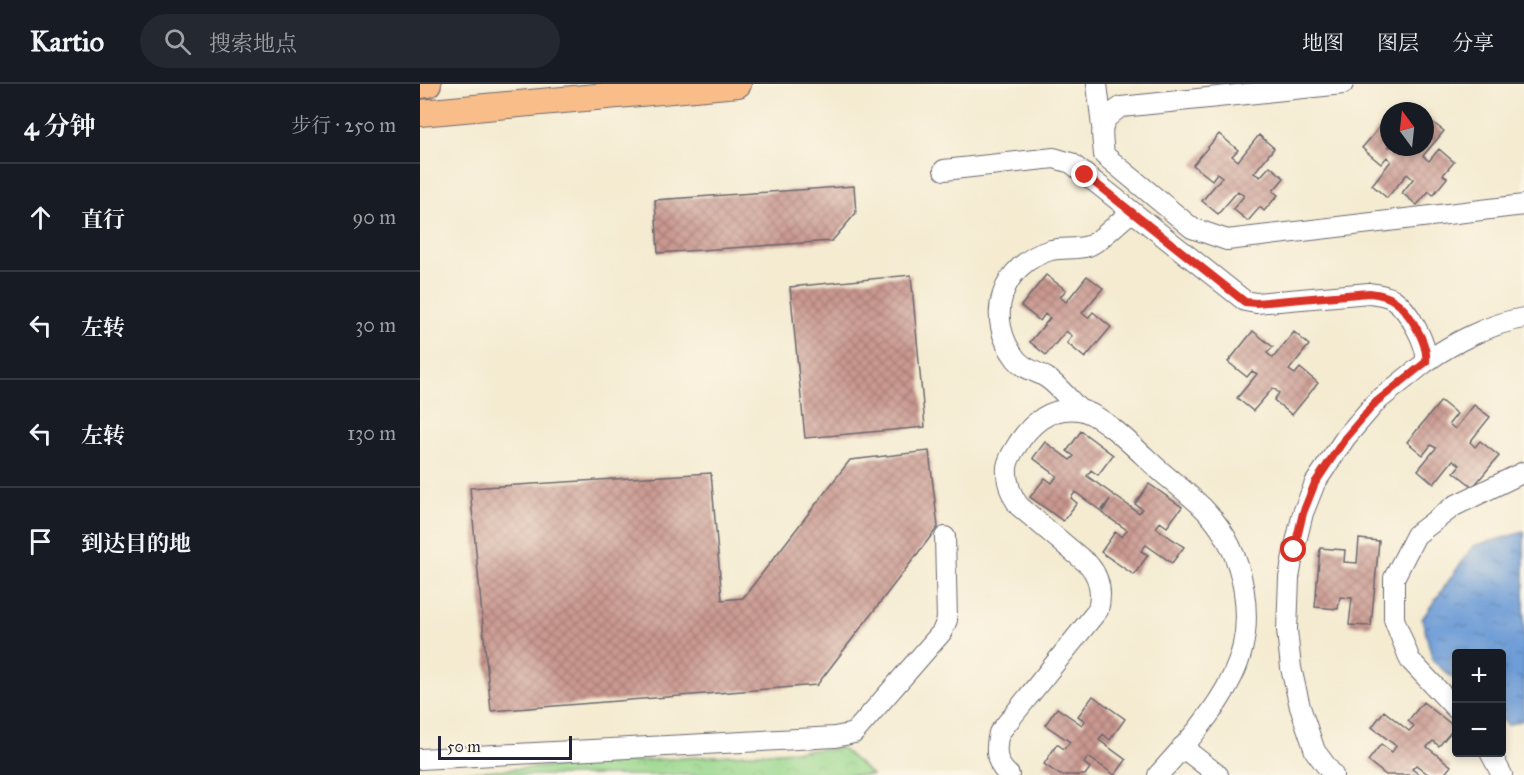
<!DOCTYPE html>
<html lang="zh">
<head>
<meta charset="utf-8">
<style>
	:root { --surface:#171b24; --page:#242831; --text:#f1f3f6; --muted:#9ea1a6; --line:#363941 }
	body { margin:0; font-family:"IM FELL Great Primer","Noto Serif SC",serif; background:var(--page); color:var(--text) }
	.controls { position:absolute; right:18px; bottom:18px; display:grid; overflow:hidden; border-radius:6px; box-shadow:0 3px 9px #0003 }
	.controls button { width:54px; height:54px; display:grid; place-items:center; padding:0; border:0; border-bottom:2px solid var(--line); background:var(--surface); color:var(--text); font:30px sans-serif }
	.compass { position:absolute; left:960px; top:18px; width:54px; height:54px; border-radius:50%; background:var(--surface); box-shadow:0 3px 9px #0003; rotate:345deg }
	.scale { position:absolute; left:18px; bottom:15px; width:134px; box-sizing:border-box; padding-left:6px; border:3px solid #22223b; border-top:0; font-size:16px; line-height:21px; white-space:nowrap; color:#22223b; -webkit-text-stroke:4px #fcf5e5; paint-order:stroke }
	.stop { position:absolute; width:18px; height:18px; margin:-14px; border:4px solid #d93025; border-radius:50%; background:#fff }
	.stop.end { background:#d93025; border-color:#fff; box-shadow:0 2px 6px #0008 }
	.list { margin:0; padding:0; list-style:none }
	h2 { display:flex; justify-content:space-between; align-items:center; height:78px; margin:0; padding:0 24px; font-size:26px }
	h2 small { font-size:20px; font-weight:400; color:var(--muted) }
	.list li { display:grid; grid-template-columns:39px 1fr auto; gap:18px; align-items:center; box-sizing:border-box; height:108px; padding:0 24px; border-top:2px solid var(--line) }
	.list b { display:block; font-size:22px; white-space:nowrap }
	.list em { font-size:20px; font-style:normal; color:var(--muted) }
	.icon { flex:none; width:33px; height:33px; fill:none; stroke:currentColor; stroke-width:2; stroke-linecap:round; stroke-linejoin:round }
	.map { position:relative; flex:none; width:1104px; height:691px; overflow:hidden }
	header { display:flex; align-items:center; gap:36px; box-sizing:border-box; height:84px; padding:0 30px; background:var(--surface); border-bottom:2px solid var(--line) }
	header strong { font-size:28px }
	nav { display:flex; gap:33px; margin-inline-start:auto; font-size:21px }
	.search { width:420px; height:54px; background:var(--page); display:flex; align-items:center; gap:15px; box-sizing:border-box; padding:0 21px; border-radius:33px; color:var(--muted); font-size:22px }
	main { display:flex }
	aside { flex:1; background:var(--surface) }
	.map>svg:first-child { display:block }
	.park { fill:url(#park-crowns); stroke:#5d7c64; stroke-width:1.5 }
	.water { fill:url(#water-ripples); stroke:#486089; stroke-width:1.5 }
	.building { fill:url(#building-cross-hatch) }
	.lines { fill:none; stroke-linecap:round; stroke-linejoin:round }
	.minor-casing { stroke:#6c6870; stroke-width:22 }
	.major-casing { stroke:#6c6870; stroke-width:28 }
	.minor { stroke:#fff; stroke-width:20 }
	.major { stroke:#f8bd89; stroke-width:26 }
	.route { stroke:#d93025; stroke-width:8 }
</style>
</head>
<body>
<header>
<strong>Kartio</strong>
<div class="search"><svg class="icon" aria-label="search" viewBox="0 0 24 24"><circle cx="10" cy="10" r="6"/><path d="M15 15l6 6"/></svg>搜索地点</div>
<nav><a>地图</a><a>图层</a><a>分享</a></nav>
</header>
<main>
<aside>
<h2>4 分钟<small>步行 · 250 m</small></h2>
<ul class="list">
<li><svg class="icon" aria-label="ahead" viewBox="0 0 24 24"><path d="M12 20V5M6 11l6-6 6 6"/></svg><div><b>直行</b></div><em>90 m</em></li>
<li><svg class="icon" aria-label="left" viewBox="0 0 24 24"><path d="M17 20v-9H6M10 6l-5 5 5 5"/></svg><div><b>左转</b></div><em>30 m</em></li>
<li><svg class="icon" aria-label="left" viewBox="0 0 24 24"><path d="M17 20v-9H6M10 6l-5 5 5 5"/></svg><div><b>左转</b></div><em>130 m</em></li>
<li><svg class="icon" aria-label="arrive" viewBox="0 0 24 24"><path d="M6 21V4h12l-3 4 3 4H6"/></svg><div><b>到达目的地</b></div></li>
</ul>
</aside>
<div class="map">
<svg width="1104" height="691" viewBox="0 0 1104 691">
	<defs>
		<pattern id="park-crowns" width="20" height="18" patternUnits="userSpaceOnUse" patternTransform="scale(1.5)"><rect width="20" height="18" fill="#98d78d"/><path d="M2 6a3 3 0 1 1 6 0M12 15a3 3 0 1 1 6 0" fill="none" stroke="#83b87b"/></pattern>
		<pattern id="water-ripples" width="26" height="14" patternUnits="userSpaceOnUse" patternTransform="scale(1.5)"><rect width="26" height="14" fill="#6e9dd7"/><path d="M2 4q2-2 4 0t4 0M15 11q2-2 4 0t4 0" fill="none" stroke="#5a80b0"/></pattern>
		<pattern id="building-cross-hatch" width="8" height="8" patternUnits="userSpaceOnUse" patternTransform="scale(1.5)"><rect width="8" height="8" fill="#ca9990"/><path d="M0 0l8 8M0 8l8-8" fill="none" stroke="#a47c77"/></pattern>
	</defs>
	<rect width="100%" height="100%" fill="#fcf5e5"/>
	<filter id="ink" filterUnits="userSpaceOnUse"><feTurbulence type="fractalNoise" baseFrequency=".0167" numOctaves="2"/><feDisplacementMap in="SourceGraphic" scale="12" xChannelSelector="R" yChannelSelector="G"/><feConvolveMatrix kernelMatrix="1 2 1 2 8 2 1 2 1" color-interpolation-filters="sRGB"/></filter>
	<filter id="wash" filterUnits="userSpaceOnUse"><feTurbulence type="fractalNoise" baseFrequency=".008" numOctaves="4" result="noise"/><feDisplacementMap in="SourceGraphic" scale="24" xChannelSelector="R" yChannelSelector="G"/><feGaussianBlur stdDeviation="1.35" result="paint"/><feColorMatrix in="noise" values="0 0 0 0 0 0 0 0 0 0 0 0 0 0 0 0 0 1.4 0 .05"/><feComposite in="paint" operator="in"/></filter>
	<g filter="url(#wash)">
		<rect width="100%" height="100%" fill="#f4ebd1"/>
		<path class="park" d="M421,664L452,691H2Z"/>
		<path class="water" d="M1104,448V636L1088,641L1082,636V570H1036V597L1013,577L1002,535L1053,462Z"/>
		<g id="blocks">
			<path class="building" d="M969,32V63H1005V39L1008,35L1024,47L1003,72L1009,77L1019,65L1034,78L1023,91L1027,94L1013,111L1009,107L997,121L982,109L993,95L987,90L967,114L952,101L971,77L967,73L961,80L942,64Z
				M799,50L818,66L812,72L818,77L839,51L854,64L834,89L840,93L850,82L864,94L853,107L858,111L844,127L840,123L828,137L813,125L824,112L818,107L798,130L782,117L802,93L797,89L792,96L773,81Z
				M434,102L436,129L412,157L238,169L235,116Z
				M491,191L505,343L385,354L370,203Z
				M626,191L646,206L640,213L646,218L667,192L683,204L662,229L668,234L673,228L691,243L665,274L647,259L652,252L646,247L626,271L610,258L630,234L625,230L620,237L601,222Z
				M833,247L853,263L847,269L853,274L874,248L889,261L869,286L875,290L880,284L898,299L872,331L854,316L859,309L853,304L833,327L817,314L837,290L832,287L827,293L808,278Z
				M1021,317L1037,330L1029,340L1035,345L1054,321L1070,333L1050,358L1055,363L1060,357L1079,372L1053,403L1034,388L1040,381L1033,376L1014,400L998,386L1016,364L1011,361L1003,371L987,358Z
				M661,347L693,371L678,391L671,386L667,392L719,429L722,425L715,420L729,400L762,423L747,443L740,438L736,444L764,463L752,479L726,461L721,467L728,471L714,491L681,468L695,448L702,453L707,446L682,429L690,415L681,427L655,408L651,414L657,419L643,437L610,413L625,394L632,399L637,392L613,374L625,358L650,376L654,372L647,367Z
				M509,367L518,443L397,601L71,627L50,404L291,389L302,516L323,514L430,376Z
				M939,455L959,457L951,542L929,541L932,514L920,513L918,525L895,523L900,464L925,466L924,478L937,479Z
				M673,612L705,635L690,656L683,650L679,656L706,676L695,691L668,673L664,679L670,684L665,691H640L624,680L637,660L644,665L650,658L625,641L637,624L662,641L665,637L658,632Z
				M1003,618L1035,643L1019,662L1013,657L1007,663L1031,682L1024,691H1009L996,681L992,685L1000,691H966L948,677L961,660L972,668L976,662L952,643L964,627L989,647L994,642L988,637Z"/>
		</g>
	</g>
	<g filter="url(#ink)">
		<use href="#blocks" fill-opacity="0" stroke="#6c6870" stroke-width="1.5"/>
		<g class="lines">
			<defs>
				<path id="minor" d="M677,0L682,43
					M923,0L701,23C677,38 682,45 684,71L772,144L807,156L1104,121
					M524,86L634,74L651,79L825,217L836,219L949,209C957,210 966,211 973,215C988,225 1008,260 1006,278L956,318L926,353L895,399L883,429L874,466L869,494L867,546L871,584L880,623L895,667L913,691
					M1006,278C1032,259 1072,239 1104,234
					M660,326C649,316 639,302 627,294C615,286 606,287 596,275C564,234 581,180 631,166C643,163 656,166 668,162C677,160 702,135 711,128
					M1036,625L990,576L974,535V494L996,451L1034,422L1104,388
					M762,663L798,691
					M1070,668L1082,691
					M0,675L415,653L434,649L522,548L527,536L525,453
					M589,691C575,680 575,665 579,649L678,526C682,510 680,494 669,481L599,422C591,411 586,397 587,383C588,376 592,369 596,363C610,340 630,322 659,326C682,329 720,369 738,385C754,399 772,412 786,427C826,469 838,541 812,593C794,630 765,661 738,691"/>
				<path id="major" d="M0,1L8,0
					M0,29L318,0"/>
			</defs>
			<use href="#minor" class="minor-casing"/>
			<use href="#major" class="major-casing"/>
			<use href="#minor" class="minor"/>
			<use href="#major" class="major"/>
		</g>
	</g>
	<g class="lines" filter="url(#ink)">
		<path class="route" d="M665,91L825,218L836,219L949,209C957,210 966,211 973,216C988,225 1009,260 1006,278L956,318L926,353L895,399L883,429L874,466"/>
	</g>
</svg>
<div class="controls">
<button>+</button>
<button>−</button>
</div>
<svg class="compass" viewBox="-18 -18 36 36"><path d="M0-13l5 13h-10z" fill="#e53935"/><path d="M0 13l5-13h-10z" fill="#9ea1a6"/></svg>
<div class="scale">50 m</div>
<div class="stop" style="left:874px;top:466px"></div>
<div class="stop end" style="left:665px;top:91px"></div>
</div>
</main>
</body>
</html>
